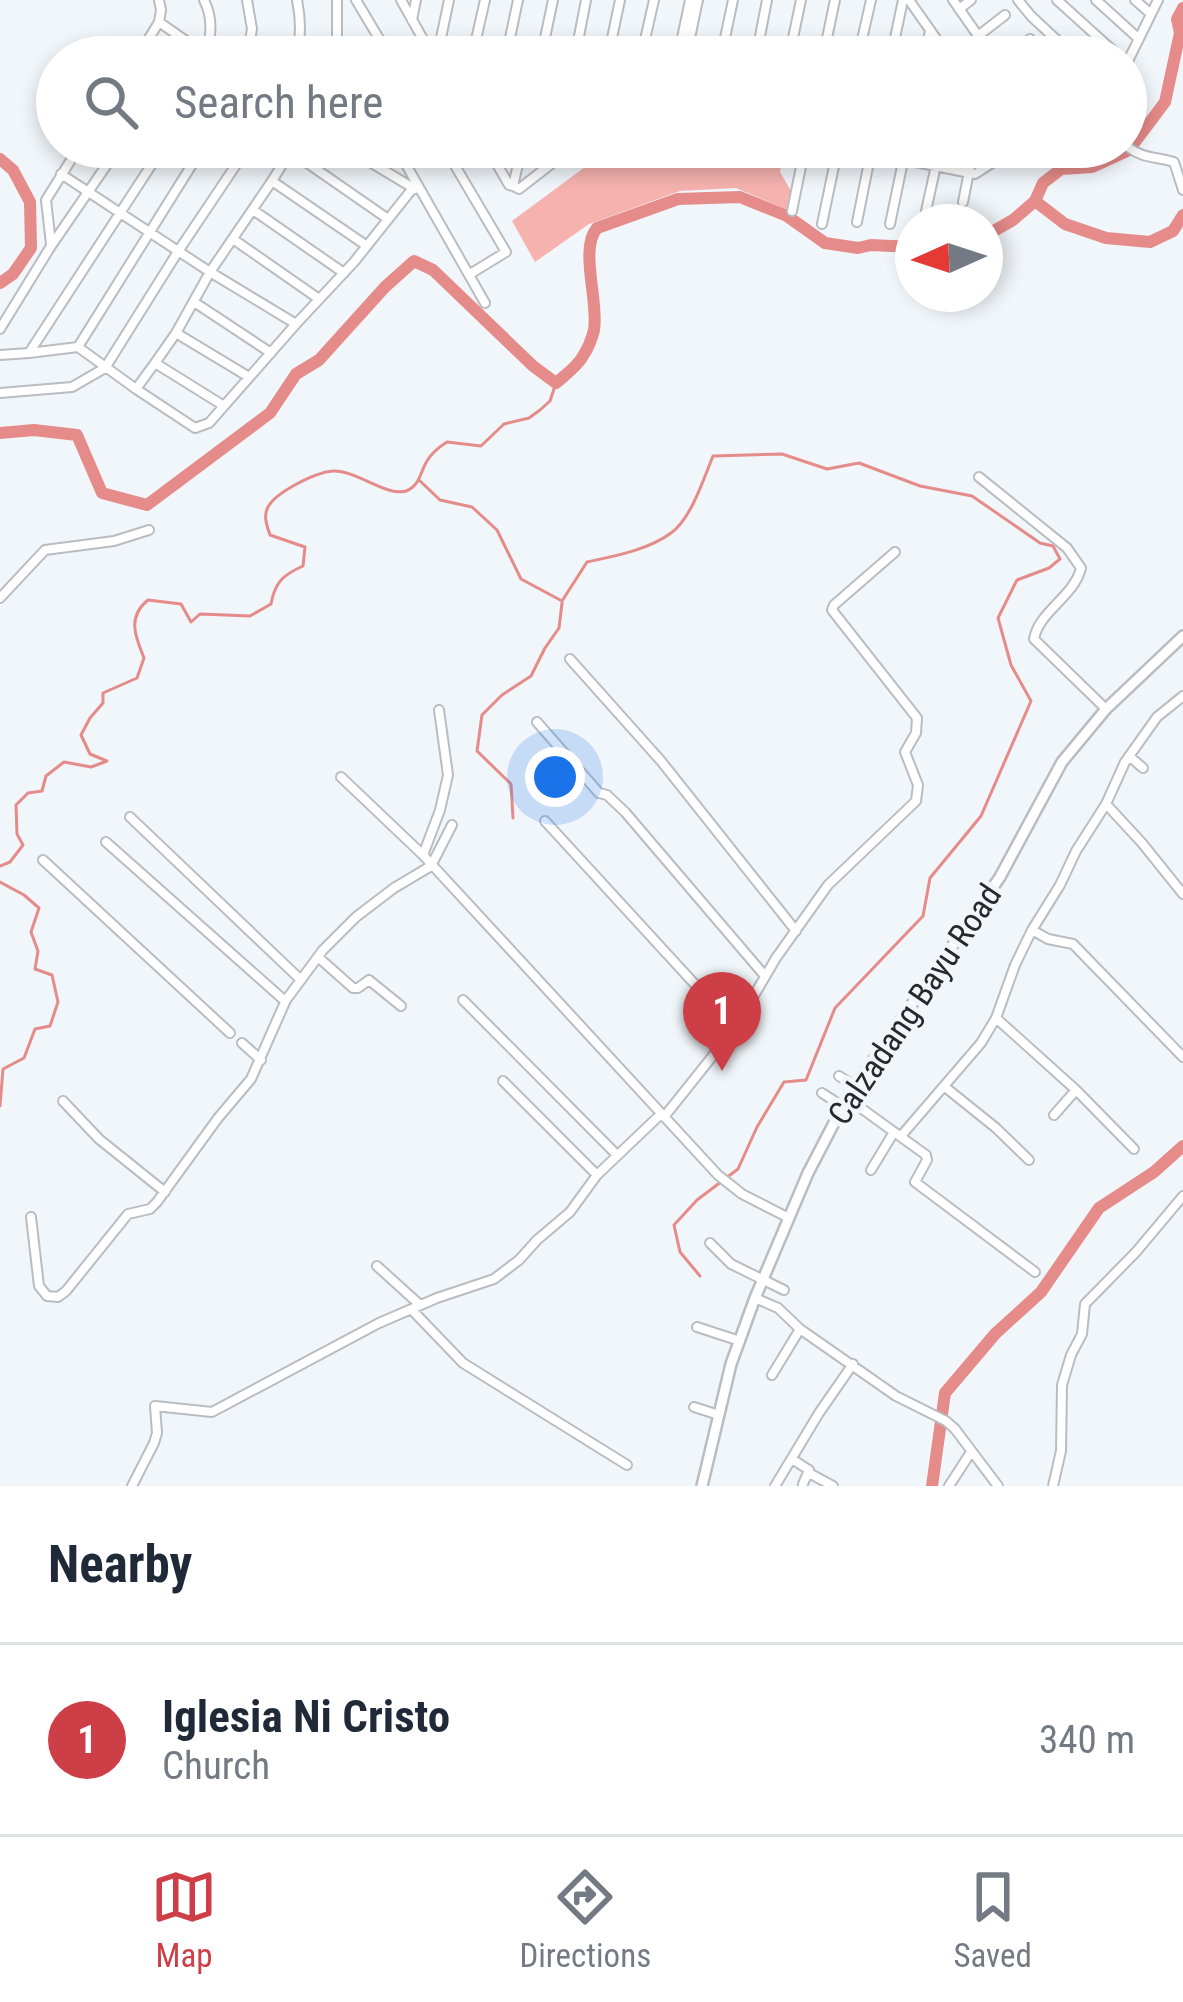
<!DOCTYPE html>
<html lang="en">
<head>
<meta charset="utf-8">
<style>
	:root { --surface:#fff; --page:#f2f2f3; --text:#1f2937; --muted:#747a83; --line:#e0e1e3; --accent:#ce3e47 }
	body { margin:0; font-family:"Roboto Condensed",sans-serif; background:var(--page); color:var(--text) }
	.compass { position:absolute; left:895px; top:204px; width:108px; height:108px; border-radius:50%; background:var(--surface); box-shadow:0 6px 18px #0003; rotate:267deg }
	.you { position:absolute; left:555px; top:777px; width:42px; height:42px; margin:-30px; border:9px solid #fff; border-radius:50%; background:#1a73e8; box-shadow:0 0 0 18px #1a73e833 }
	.badge { display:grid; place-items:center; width:78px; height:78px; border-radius:50%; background:var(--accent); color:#fff; font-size:39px; font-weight:700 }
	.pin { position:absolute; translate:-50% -99px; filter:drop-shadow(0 3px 6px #0008) }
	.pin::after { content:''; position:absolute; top:63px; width:42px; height:36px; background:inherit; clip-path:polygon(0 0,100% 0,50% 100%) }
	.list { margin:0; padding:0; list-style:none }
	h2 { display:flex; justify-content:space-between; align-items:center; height:156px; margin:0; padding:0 48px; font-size:51px }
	h2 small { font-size:39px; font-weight:400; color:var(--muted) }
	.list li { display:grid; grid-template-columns:78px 1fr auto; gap:36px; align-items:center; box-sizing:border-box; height:192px; padding:0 48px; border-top:3px solid var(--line) }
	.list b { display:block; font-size:45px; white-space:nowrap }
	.list p { margin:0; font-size:39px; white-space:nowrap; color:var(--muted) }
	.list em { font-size:39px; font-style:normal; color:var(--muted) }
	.icon { flex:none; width:66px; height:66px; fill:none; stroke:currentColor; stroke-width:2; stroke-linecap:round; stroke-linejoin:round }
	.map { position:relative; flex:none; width:1183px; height:1486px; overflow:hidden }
	.search { position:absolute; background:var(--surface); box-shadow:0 6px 18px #0003; left:36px; right:36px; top:36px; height:132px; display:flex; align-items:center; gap:30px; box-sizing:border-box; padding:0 42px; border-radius:66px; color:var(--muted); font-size:45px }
	.sheet { height:348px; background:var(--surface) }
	nav { display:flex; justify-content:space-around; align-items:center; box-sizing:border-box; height:168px; border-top:3px solid var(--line); background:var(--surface); font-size:33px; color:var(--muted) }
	nav a { display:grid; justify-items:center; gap:6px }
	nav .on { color:var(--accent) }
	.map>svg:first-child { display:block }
	.green { fill:#f6b2af }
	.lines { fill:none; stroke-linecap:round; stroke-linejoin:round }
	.stream { stroke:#e58b89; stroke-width:3 }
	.river { stroke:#e58b89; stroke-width:12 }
	.minor-casing { stroke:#b9bdc2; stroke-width:12 }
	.tertiary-casing { stroke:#b9bdc2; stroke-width:14 }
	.minor { stroke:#fff; stroke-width:8 }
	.tertiary { stroke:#fff; stroke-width:9 }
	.labels { text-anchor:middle; stroke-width:10; stroke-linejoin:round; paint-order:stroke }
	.street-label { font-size:33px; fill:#262829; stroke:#f1f6fa }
</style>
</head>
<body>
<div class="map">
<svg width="1183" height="1486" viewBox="0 0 1183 1486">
	<rect width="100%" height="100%" fill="#f1f6fa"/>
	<path class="green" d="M612,147H720L782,160L780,172L791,191L788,210L736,188L680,191L589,224L535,262L512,221Z"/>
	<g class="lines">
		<path class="stream" d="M419,480L440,500L472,507L497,530L521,579L562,601L587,562C615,556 648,550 671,533C691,519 704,478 713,456L782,454L827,469L859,463L920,486L972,496L1040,543L1053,546L1060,559L1049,568L1017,580L998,618L1011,665L1031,701L981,816L930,878L923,916L835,1008L806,1080L784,1082L757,1127L738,1169L697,1200L674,1225L680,1252L700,1276
			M513,818L511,784L477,751L482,715L502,695L531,676L545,648L559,628L562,603
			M0,866L10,862L23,845L17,834L16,805L28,793L42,791L46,776L64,762L91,767L107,761L90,754L81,735L90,718L103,703V693L137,678L144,658C135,636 127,617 148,600L181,604L191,622L200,614L250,616L271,604C275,582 283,575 303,566L305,547L270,535C267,526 263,516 268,507C276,492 316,472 333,471C356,470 387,497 406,491C420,486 420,472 427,461C432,452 439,447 447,442L481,446L504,424L529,418L540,410L550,401L556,383
			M0,882L24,895L39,908L31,932L38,951L35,969L52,975L58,1002L50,1026L35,1029L24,1058L3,1069L0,1106"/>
		<path class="river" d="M0,159L13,170L30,202L31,248L13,274L0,283
			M1035,201L1065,224L1106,238L1150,242L1173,231L1183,215
			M985,236L1013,220L1035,201L1043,183L1061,169L1092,167L1129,150L1165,102L1180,33L1177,19L1183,8
			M0,433L34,430L77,435L102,493L147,505L270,413L296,374L319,360L385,287L414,261L433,270L533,366L556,383C565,375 577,367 583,356C587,350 592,338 594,330C599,301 579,249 597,228L678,199L740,197L787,216L825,243L858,248L871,245L913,247
			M932,1486L945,1393L995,1334L1041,1292L1099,1208L1154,1172L1183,1146"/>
		<defs>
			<path id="minor" d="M159,0L161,10L159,22L209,57
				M204,0C213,18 212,36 205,54
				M297,0C301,19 301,38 297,57
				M356,0L390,57
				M401,0L433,57
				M909,0L949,57
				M953,0L993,57
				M1018,0L1031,16L1075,57
				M1057,0L1120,57
				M1096,0L1139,39
				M1135,0L1151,14
				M959,9L971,0
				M412,20L416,0
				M978,36L1005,15
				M140,53L159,22
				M137,57L140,53L147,57
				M247,57L252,29L247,0
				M337,57V0
				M374,57L378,37
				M437,57L449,0
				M472,57L485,0
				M506,57L518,0
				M541,57L553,0
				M575,57L586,0
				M608,57L620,0
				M641,57L654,0
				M678,57L690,0
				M686,57L698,0
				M721,57L733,0
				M756,57L767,0
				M789,57L801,0
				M823,57L835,0
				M858,57L871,0
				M891,57L903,0
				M925,57L930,30
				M1005,57L1030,39
				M1126,65L1158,0
				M1126,146C1144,159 1153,156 1174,162L1183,190
				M293,147L272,181L367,246
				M345,147L415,189
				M396,147L485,303
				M444,147L506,252L470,274
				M487,147L509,185L513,186
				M841,147L975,174L1017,147
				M290,151L388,219
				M368,161L377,147
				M61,174L210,272L296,324L224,406L155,363L176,333L210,272L272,181
				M513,186L519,189L573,147
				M513,186L522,147
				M963,202L974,147
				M253,210L344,273
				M792,211L805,147
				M926,211L940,147
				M857,222L872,147
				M822,224L838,147
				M890,224L906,147
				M233,239L319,299
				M51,244L46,200L79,147
				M194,302L271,353
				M296,324L354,262L413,188
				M0,329L51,246L119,147
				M176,333L249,377
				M78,347L203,147
				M0,355L29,353
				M155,363L136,389L78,347L29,353L163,147
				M136,389L195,428L209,423L224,406
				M0,393L72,387L105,368L179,250L248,147
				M979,477L1067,548L1081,568C1074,597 1039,611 1034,639L1106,709
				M0,598L45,550L114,541L149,530
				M570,659L661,761L796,931
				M439,710L448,775L440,810L423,855L718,1175L742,1194L789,1218
				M537,722L599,793L607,795L625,812L765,976
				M1129,756L1143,768
				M341,777L423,855
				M1106,804L1142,843L1183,894
				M130,817L301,980
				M545,821L735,1028
				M106,842L285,1001
				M43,860L230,1033
				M1032,930L1048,939L1073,944L1183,1057
				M318,957L353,988H358L369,980L401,1006
				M463,1000L616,1154
				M996,1018L1076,1090L1134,1149
				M242,1043L261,1060
				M839,1076L855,1086
				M503,1081L597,1175
				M945,1087L996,1128L1029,1160
				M822,1093L842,1106
				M847,1098L926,1155L927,1160L915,1182L1035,1272
				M63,1101L99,1139L165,1192
				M1054,1115L1076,1090
				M664,1117L735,1028L776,958L828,885L916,801L918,785L905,752L916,733L917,718L832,610L834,605L895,552
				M901,1136L981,1043L996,1018L1015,965L1032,930L1060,885L1076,851L1106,804L1125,762L1157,717L1183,696
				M871,1170L894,1132
				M31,1217L39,1286L47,1296L58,1297L66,1291L128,1214L150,1209L157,1202L218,1118L251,1079L286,1000L323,950L356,917L394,888L431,866L452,825
				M710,1243L731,1264L784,1290
				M377,1266L420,1305
				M755,1298L778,1308L800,1329L896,1396L946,1421L955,1429L998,1486
				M412,1310L463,1363L627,1465
				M697,1327L740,1341
				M772,1375L800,1329
				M694,1407L719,1415
				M792,1459L809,1470L803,1484
				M809,1473L833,1486
				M132,1486L154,1443L157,1433L155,1406L212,1412L379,1323L437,1298L494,1279L519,1260L537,1240L570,1212L597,1175L661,1114
				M775,1486L819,1413L853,1364
				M949,1486L971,1452
				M1053,1486L1061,1451L1062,1385L1071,1355L1082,1334L1085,1304L1136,1252L1183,1196"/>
			<path id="tertiary" d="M702,1486L731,1364L755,1298L808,1173L847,1098L1000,877L1062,762L1106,709L1183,636"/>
		</defs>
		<use href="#minor" class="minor-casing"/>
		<use href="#tertiary" class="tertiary-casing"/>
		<use href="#minor" class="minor"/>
		<use href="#tertiary" class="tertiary"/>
	</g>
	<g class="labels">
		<g class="street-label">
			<text transform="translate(914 1004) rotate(-56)" y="12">Calzadang Bayu Road</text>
		</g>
	</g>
</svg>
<svg class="compass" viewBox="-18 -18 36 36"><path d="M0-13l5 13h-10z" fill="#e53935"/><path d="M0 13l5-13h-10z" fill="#747a83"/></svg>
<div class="you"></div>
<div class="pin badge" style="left:722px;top:1071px">1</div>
<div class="search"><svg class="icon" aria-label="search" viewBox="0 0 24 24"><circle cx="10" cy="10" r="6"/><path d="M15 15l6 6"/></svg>Search here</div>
</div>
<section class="sheet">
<h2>Nearby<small></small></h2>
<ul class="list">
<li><span class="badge">1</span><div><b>Iglesia Ni Cristo</b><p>Church</p></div><em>340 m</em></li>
</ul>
</section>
<nav>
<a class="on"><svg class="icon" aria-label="map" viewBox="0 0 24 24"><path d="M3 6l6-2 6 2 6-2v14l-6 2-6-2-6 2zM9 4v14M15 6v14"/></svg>Map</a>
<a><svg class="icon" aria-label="directions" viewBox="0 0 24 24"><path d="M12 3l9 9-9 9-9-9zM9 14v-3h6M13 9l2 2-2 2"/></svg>Directions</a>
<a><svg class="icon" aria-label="saved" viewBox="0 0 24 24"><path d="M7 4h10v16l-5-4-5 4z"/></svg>Saved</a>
</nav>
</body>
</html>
